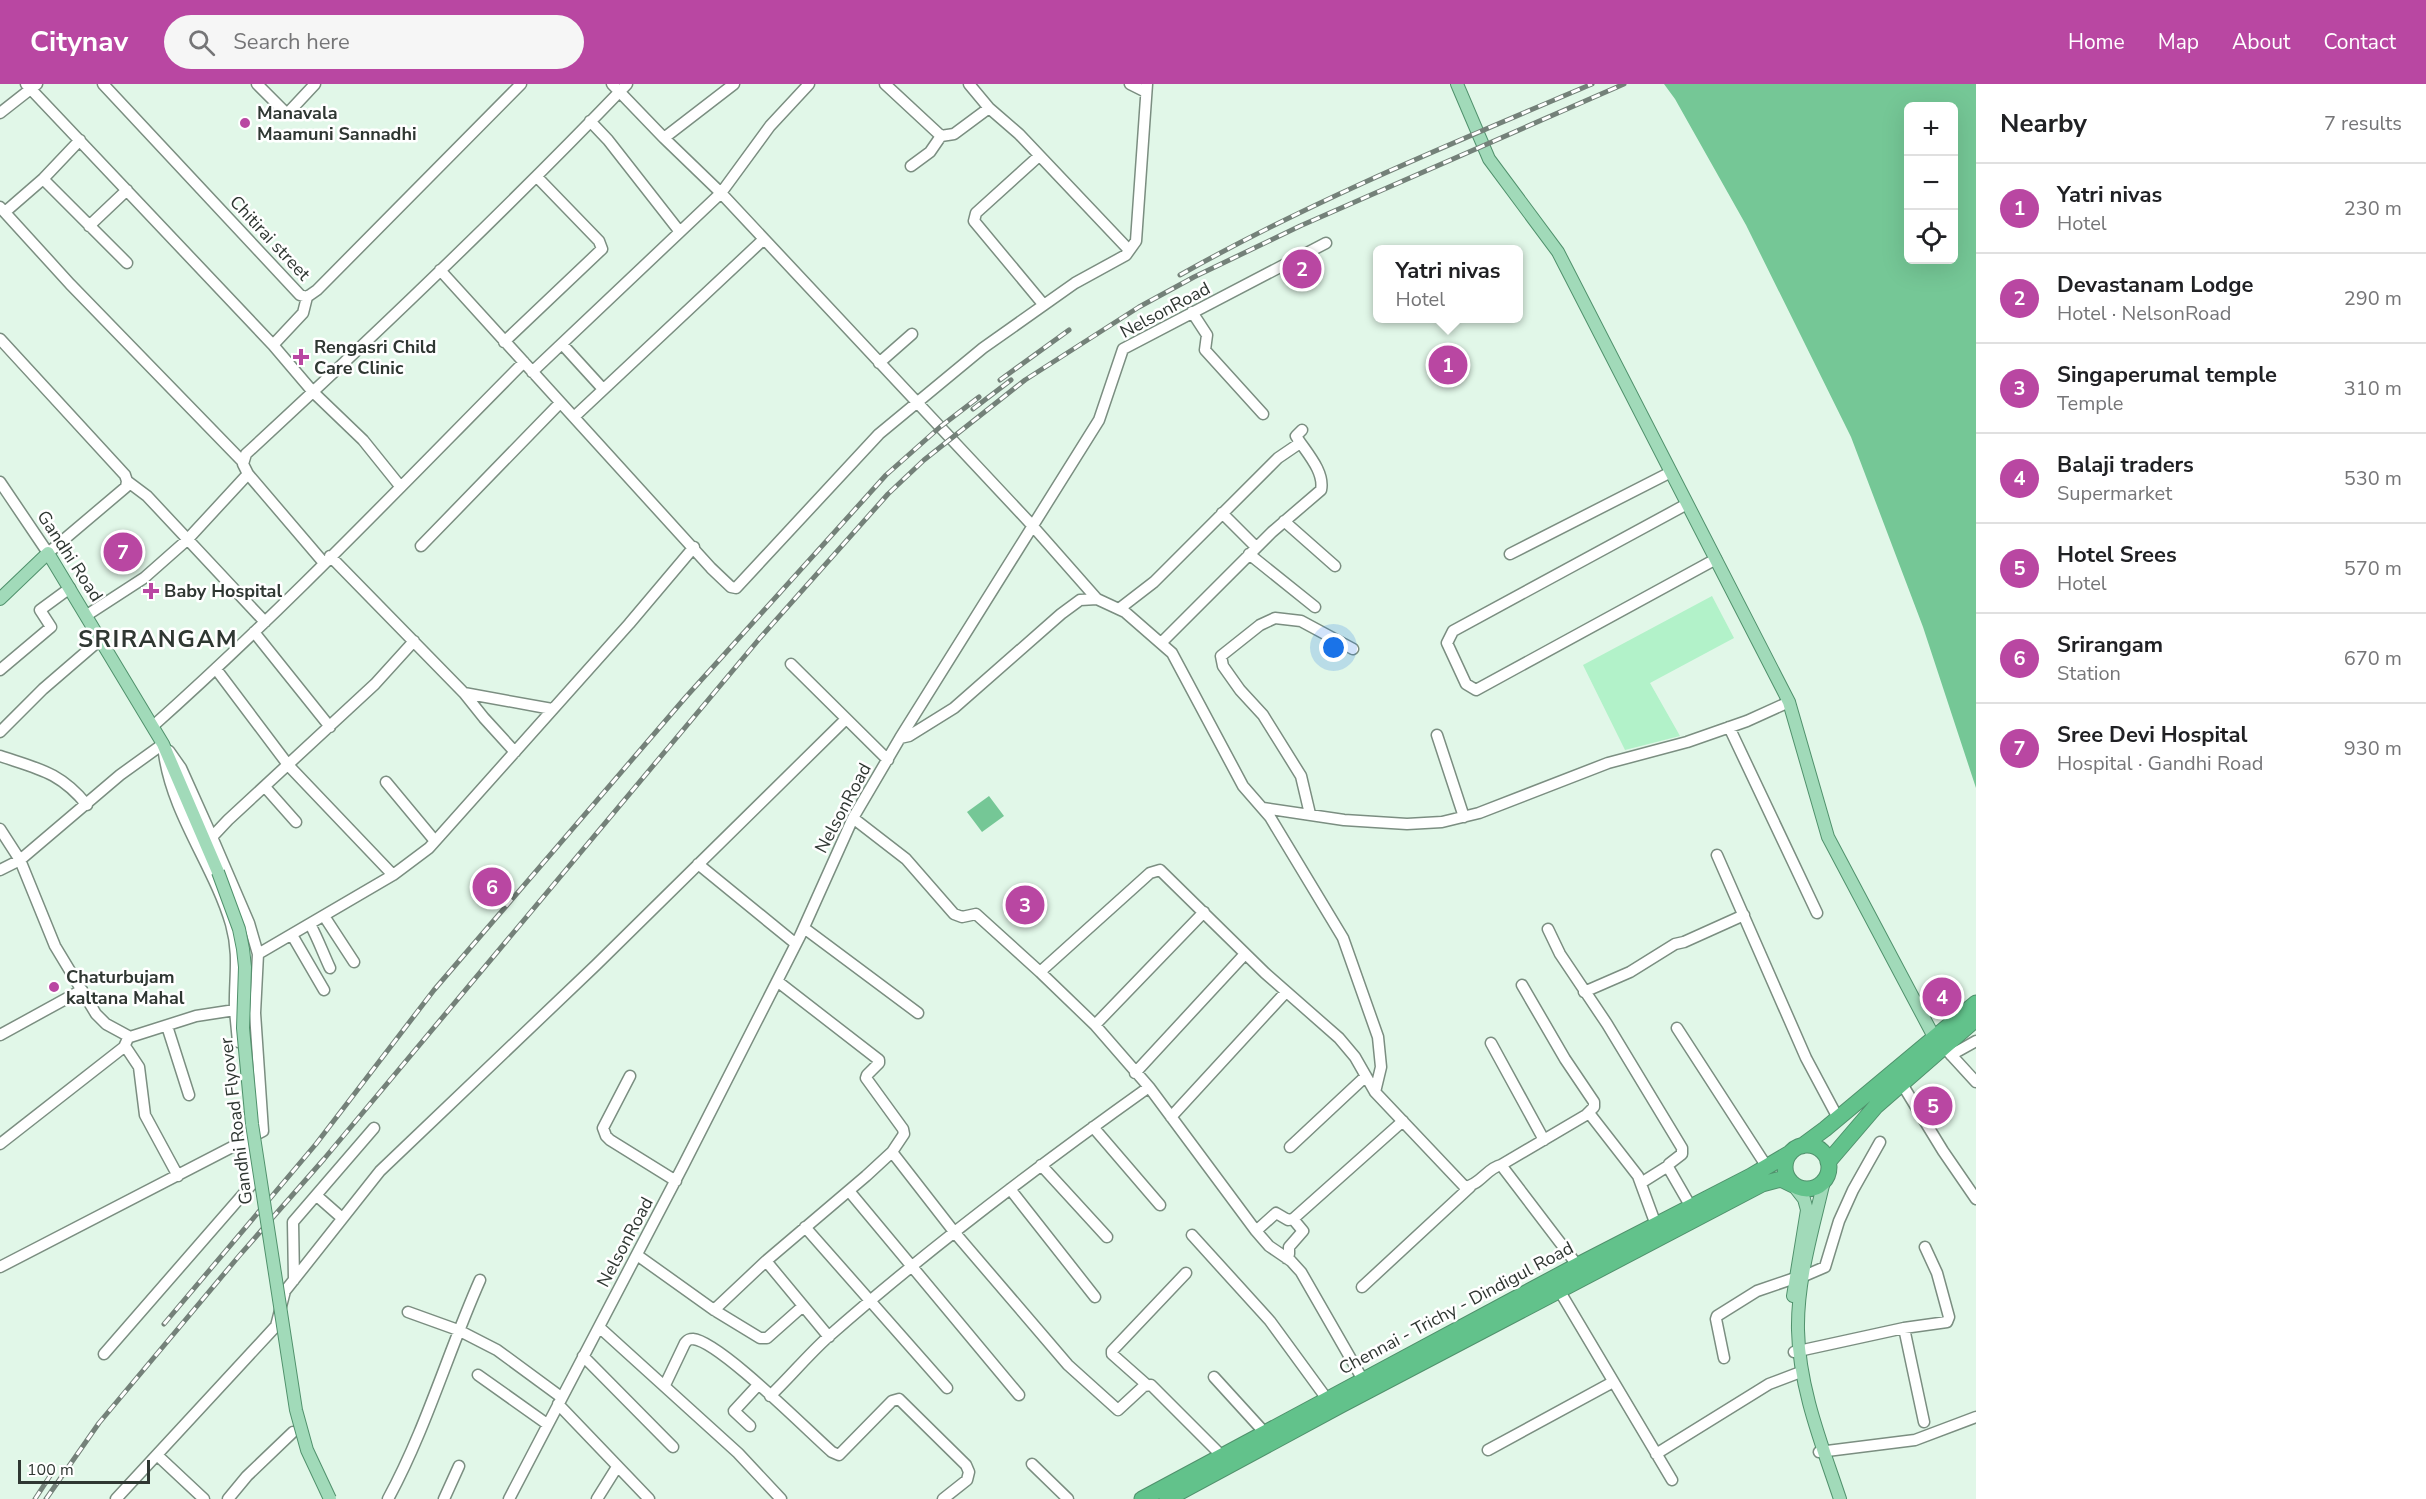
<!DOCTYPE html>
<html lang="en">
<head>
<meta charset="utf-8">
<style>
	:root { --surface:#fff; --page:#f6f6f6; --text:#202124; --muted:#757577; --line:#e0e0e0; --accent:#b947a2 }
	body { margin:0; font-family:"Nunito Sans",sans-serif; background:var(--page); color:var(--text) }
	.controls { position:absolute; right:18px; top:18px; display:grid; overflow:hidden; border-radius:9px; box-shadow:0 6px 24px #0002 }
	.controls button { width:54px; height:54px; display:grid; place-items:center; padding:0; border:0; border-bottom:2px solid var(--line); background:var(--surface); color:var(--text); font:30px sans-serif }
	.scale { position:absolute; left:18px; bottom:15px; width:132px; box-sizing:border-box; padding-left:6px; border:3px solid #2f3732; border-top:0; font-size:16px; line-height:21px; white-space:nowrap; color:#2f3732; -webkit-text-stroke:4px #fff; paint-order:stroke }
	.you { position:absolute; left:1334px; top:564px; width:21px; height:21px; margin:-15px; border:4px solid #fff; border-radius:50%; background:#1a73e8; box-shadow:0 0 0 9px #1a73e833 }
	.badge { display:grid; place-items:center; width:39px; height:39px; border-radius:50%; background:var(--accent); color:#fff; font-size:20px; font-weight:700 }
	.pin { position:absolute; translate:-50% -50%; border:3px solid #fff; box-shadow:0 2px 6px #0006 }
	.popup { position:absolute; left:1373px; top:161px; width:150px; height:78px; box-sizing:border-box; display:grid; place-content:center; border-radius:9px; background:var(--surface); filter:drop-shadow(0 2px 4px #0005); font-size:20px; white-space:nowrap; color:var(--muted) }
	.popup b { font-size:22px; color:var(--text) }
	.popup::after { content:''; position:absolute; left:50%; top:100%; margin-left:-12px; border:12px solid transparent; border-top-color:var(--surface) }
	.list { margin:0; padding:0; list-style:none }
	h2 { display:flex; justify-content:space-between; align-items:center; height:78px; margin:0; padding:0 24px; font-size:26px }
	h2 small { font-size:20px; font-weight:400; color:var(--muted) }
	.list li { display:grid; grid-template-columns:39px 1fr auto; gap:18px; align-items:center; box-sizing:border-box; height:90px; padding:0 24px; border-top:2px solid var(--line) }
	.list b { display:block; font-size:22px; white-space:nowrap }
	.list p { margin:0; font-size:20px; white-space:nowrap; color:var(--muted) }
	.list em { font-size:20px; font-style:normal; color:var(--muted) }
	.icon { flex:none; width:33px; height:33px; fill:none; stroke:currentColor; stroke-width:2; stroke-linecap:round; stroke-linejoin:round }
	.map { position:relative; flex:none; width:1976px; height:1415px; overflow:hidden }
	header { display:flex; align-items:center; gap:36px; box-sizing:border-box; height:84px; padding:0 30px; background:var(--accent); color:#fff }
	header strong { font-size:28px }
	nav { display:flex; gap:33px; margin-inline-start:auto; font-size:21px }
	.search { width:420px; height:54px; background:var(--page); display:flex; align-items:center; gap:15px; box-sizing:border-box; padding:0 21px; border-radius:33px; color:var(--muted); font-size:22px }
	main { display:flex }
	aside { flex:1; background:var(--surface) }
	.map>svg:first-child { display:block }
	.green { fill:#b2f2c9 }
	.water { fill:#75c796; fill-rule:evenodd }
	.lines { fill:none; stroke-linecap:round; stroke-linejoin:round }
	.minor-casing { stroke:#7b8e81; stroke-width:13 }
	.major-casing { stroke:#50916c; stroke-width:14 }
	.highway-casing { stroke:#50916c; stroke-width:17 }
	.minor { stroke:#fff; stroke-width:10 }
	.major { stroke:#a1dab9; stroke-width:12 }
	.highway { stroke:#62c28b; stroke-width:15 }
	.rail-casing { stroke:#748179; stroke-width:5 }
	.rail { stroke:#fff; stroke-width:3; stroke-dasharray:9; stroke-linecap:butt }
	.major-bridge-casing { stroke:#50916c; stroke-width:14; stroke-linecap:butt }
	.major-bridge { stroke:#a1dab9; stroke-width:12 }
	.poi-dot { fill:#b947a2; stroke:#fff; stroke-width:2 }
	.labels { text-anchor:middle; stroke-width:5; stroke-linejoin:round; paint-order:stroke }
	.poi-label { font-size:18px; font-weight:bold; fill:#2f3732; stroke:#fff; text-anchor:start }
	.street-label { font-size:18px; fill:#2f3732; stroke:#fff }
	.district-label { font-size:24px; font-weight:bold; letter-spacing:1.5px; fill:#2f3732; stroke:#fff }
</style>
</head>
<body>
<header>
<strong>Citynav</strong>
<div class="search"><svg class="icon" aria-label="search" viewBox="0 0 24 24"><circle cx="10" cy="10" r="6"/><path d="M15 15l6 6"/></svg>Search here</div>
<nav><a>Home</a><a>Map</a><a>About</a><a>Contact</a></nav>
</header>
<main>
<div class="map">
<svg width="1976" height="1415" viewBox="0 0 1976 1415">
	<rect width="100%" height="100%" fill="#e1f7e8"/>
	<path class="green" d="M1712,512L1734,554L1650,599L1680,652L1625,666L1583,581Z"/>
	<path class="water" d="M1664,0H1976V704L1923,543L1851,353L1746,141L1675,15ZM1908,22H1954V176H1908Z
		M989,712L1004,732L982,748L967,728Z"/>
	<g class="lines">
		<defs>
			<path id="minor" d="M26,0L273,261L313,308L363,356L400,402
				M103,0L300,211L307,213L317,206L521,0
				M257,0L287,30L315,0
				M809,0L770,42L721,109L1030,439L1097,515
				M885,0L941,52L954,50L989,24L1019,50L1129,166
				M969,0L989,24
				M1130,0L1146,8
				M0,29L37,0
				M590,37L608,56L680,148
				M664,54L734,0
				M1039,72L976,129L974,137L1043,220
				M911,82L930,68L941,52
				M43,95L127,179
				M0,123L70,200L243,378
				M5,128L43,95L80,56
				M89,142L127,106
				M440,186L711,484L731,503L736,504L879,350L983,264L1075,199L1126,171L1136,157L1147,0
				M1192,228L1207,251L1205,266L1263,330
				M0,255L125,391L127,397L126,403L48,469L0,398
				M504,258L602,165L599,157L537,93
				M562,260L603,305
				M273,261L303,229L307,213
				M879,279L912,250
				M532,288L721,109L664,54L612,0
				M574,333L764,155
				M127,397L147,412L265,538
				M1687,420L1453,547L1447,559L1466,600L1476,606L1716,475
				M1222,429L1256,463
				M1284,437L1335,482
				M421,462L560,319
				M1249,470L1315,523
				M1510,470L1671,388
				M330,472L464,609L552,625
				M324,479L248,390L243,380L246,370C376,250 504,128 627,0
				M1119,525L1154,498L1278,374L1300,359
				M87,531L144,494L187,456L248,390
				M254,548L330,643
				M1162,558L1272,448L1321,406C1325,387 1305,367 1296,352L1302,346
				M791,580L888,676
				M216,585L289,682L393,791
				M0,586L51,543L40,526L70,504
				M464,609L484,634L515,668
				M153,642C282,527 402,401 524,278
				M1729,643L1817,829
				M0,648L43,605L101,555
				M1437,651L1464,733
				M900,654L909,652L954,624L1061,530L1080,516L1097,515L1125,528L1172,569L1243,702L1270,733L1343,854L1378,953L1381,983L1375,1008L1465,1103C1480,1101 1487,1084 1501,1081L1581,1186
				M164,669C172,730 214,782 231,840C240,872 234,895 235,926C236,937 237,947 238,958
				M0,672C39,685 60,688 87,721
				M386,698L435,757
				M265,703L296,738
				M1263,724L1344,736L1407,740L1442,738L1479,729L1608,679L1687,658L1747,637L1789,618
				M1310,730L1301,692L1263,631L1240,606L1223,582L1221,572L1260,541L1275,534L1301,537L1353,565
				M853,734L906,775L954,830L962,833L976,830L1040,888
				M0,745L20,776L55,862L96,930L106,940L130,953L196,932L235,926
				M212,753L228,736L375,600L414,557
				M1717,771L1806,974L1838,1034
				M698,780L796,860
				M0,786L20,776L120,691L163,660
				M324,832L354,878
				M310,840C318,855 323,869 330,884
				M804,844L918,929
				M1548,845L1560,870L1607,940L1682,1064V1070L1669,1080L1668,1083L1691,1123
				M292,851L324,906
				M258,870L393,791L429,764L629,540L694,463
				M777,897L879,976V979L867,991L866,994L903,1045L904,1050L892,1068L866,1092L766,1177L829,1253
				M1584,908L1630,888L1675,860L1684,858L1744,831
				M1095,941L1204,828
				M167,942L189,1011
				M1677,944L1767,1083
				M0,951L82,906
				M1491,959L1544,1056
				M125,962L139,983L145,1031L178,1092
				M1943,962L1976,998
				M1951,971L1976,957
				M1135,989L1245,870
				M630,992L603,1044L606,1052L610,1056L676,1097
				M1902,1000L1943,1067L1976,1115
				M1149,1003L1095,941L1040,888L1150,789L1160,786L1265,889L1339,954L1355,973L1375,1008
				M1589,1029L1638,1092L1656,1141
				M1171,1033L1286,908
				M1093,1043L1160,1121
				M0,1060L124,963L129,952
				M1290,1063L1366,992
				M892,1068L955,1149L1068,1281L1118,1326L1144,1302L1151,1301L1222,1372
				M1041,1081L1107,1153
				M1501,1081L1586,1031L1594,1023V1018L1565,975L1522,901
				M1641,1099L1668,1082
				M1010,1105L1095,1213
				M849,1107L1019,1311
				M317,1112L342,1134
				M1293,1135L1403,1037
				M805,1143L947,1304
				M1256,1147L1276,1129L1288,1136L1293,1135L1303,1147L1289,1163V1170L1286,1174
				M1192,1151L1270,1237L1327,1315
				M637,1171L714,1226L760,1254H767L803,1222
				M0,1183L263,1047L255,929L258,870L249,839L212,753L181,684L169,667
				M1804,1192L1825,1183L1839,1137L1853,1106L1880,1058
				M294,1196L293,1138L374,1044
				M1362,1203L1470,1103
				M1559,1206L1672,1396
				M714,1226L766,1177
				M408,1228L458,1246L497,1266L561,1313
				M599,1243L738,1369L781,1415
				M1904,1244L1924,1338
				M1794,1268L1904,1244L1947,1238L1949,1233L1937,1189L1925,1163
				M104,1270L252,1100L253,1093L246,1033
				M583,1272L673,1363
				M1724,1274L1716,1235L1717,1232L1757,1207L1795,1194
				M478,1291L547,1340
				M1214,1293L1265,1349
				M665,1301L685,1259C688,1256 688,1255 693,1255C719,1257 808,1347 832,1368L839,1371L892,1317L899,1315L966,1381L969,1388L967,1396L943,1415
				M1147,1301L1112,1270V1267L1186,1189
				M770,1312C790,1293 807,1272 828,1253C929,1164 1038,1082 1149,1003L1256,1147L1269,1162L1291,1177L1301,1188L1363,1296
				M558,1320L649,1415
				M750,1342L734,1327L758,1301
				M1488,1366L1613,1298
				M1819,1368L1915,1356L1976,1333
				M1656,1370L1769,1300L1798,1289
				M157,1371L204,1415
				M1032,1380L1068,1415
				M116,1415L276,1242L285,1207L380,1087L596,881L846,635
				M228,1415L247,1392L293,1348
				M388,1415C426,1345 448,1268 480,1196
				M444,1415L459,1382
				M509,1415L683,1082L800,852L853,734L900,654L1099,336L1123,265L1326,159
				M597,1415L617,1383"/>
			<path id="major" d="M1457,0L1489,75L1558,168L1789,618L1828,753L1934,953L1940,959
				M0,515L48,469L163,660L218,788
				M1824,1097C1813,1145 1797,1196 1798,1246C1799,1304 1822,1361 1840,1415
				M1793,1212L1807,1126L1804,1115L1793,1101"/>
			<path id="highway" d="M1785 1083a22 22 0 1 1 44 0a22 22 0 1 1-44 0Z
				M1802,1062L1825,1045L1976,919
				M1828,1078L1876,1022L1976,935
				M1142,1415L1578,1181L1751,1092L1790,1069
				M1167,1415L1341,1321L1762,1100L1781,1095L1793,1101"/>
		</defs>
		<use href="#minor" class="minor-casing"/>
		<use href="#major" class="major-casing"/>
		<use href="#highway" class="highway-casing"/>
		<use href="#minor" class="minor"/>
		<use href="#major" class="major"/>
		<use href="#highway" class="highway"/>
		<defs>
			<path id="rail" d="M1180,191C1311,117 1453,59 1592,0
				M1000,296L1069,246
				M973,325L1011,296
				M164,1240L316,1060L434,906L685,614L886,391L940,343L979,313
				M35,1415L50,1392
				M46,1415L99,1339L239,1172L324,1075L760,554L888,410L924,376L1025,296L1139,223L1194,193L1300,142L1624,0"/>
		</defs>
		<use href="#rail" class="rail-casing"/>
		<use href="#rail" class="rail"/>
		<defs>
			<path id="major-bridge" d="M218,788L239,845L243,865L245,883L243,944L252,1040L296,1326L307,1366L330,1415"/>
		</defs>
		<use href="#major-bridge" class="major-bridge-casing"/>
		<use href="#major-bridge" class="major-bridge"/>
	</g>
	<g class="poi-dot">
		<circle cx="245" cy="39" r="6"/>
		<path d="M298 264h6v6h6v6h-6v6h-6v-6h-6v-6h6z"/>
		<path d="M148 498h6v6h6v6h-6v6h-6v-6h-6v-6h6z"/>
		<circle cx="54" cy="903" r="6"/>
	</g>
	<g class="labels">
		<g class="poi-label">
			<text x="257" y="35">Manavala<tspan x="257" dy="21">Maamuni Sannadhi</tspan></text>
			<text x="314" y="269">Rengasri Child<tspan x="314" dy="21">Care Clinic</tspan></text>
			<text x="164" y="513">Baby Hospital</text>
			<text x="66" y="899">Chaturbujam<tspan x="66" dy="21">kaltana Mahal</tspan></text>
		</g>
		<g class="street-label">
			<text transform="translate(270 154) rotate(47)" y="6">Chitirai street</text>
			<text transform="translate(1165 226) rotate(-28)" y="6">NelsonRoad</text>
			<text transform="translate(70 472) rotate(57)" y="6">Gandhi Road</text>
			<text transform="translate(843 724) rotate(-62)" y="6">NelsonRoad</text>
			<text transform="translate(236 1037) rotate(-97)" y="6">Gandhi Road Flyover</text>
			<text transform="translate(625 1158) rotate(-62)" y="6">NelsonRoad</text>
			<text transform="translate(1456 1224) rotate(-28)" y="6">Chennai - Trichy - Dindigul Road</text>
		</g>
		<g class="district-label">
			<text x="158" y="563">SRIRANGAM</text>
		</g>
	</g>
</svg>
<div class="controls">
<button>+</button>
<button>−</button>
<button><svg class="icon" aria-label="locate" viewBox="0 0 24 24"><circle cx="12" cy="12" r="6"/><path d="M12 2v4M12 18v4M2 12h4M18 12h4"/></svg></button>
</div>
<div class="scale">100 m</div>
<div class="you"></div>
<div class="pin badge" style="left:1448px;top:281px">1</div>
<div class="popup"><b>Yatri nivas</b>Hotel</div>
<div class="pin badge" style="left:1302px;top:185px">2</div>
<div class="pin badge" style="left:1025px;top:821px">3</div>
<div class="pin badge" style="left:1942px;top:913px">4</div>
<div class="pin badge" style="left:1933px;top:1022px">5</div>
<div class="pin badge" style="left:492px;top:803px">6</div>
<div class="pin badge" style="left:123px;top:468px">7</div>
</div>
<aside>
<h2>Nearby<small>7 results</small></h2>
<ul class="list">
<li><span class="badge">1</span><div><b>Yatri nivas</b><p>Hotel</p></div><em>230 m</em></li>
<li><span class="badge">2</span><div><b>Devastanam Lodge</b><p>Hotel · NelsonRoad</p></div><em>290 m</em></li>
<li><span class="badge">3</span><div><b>Singaperumal temple</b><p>Temple</p></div><em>310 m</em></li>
<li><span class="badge">4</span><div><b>Balaji traders</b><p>Supermarket</p></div><em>530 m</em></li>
<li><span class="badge">5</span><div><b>Hotel Srees</b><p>Hotel</p></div><em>570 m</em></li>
<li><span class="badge">6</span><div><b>Srirangam</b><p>Station</p></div><em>670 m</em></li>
<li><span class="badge">7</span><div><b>Sree Devi Hospital</b><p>Hospital · Gandhi Road</p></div><em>930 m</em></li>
</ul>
</aside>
</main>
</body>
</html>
